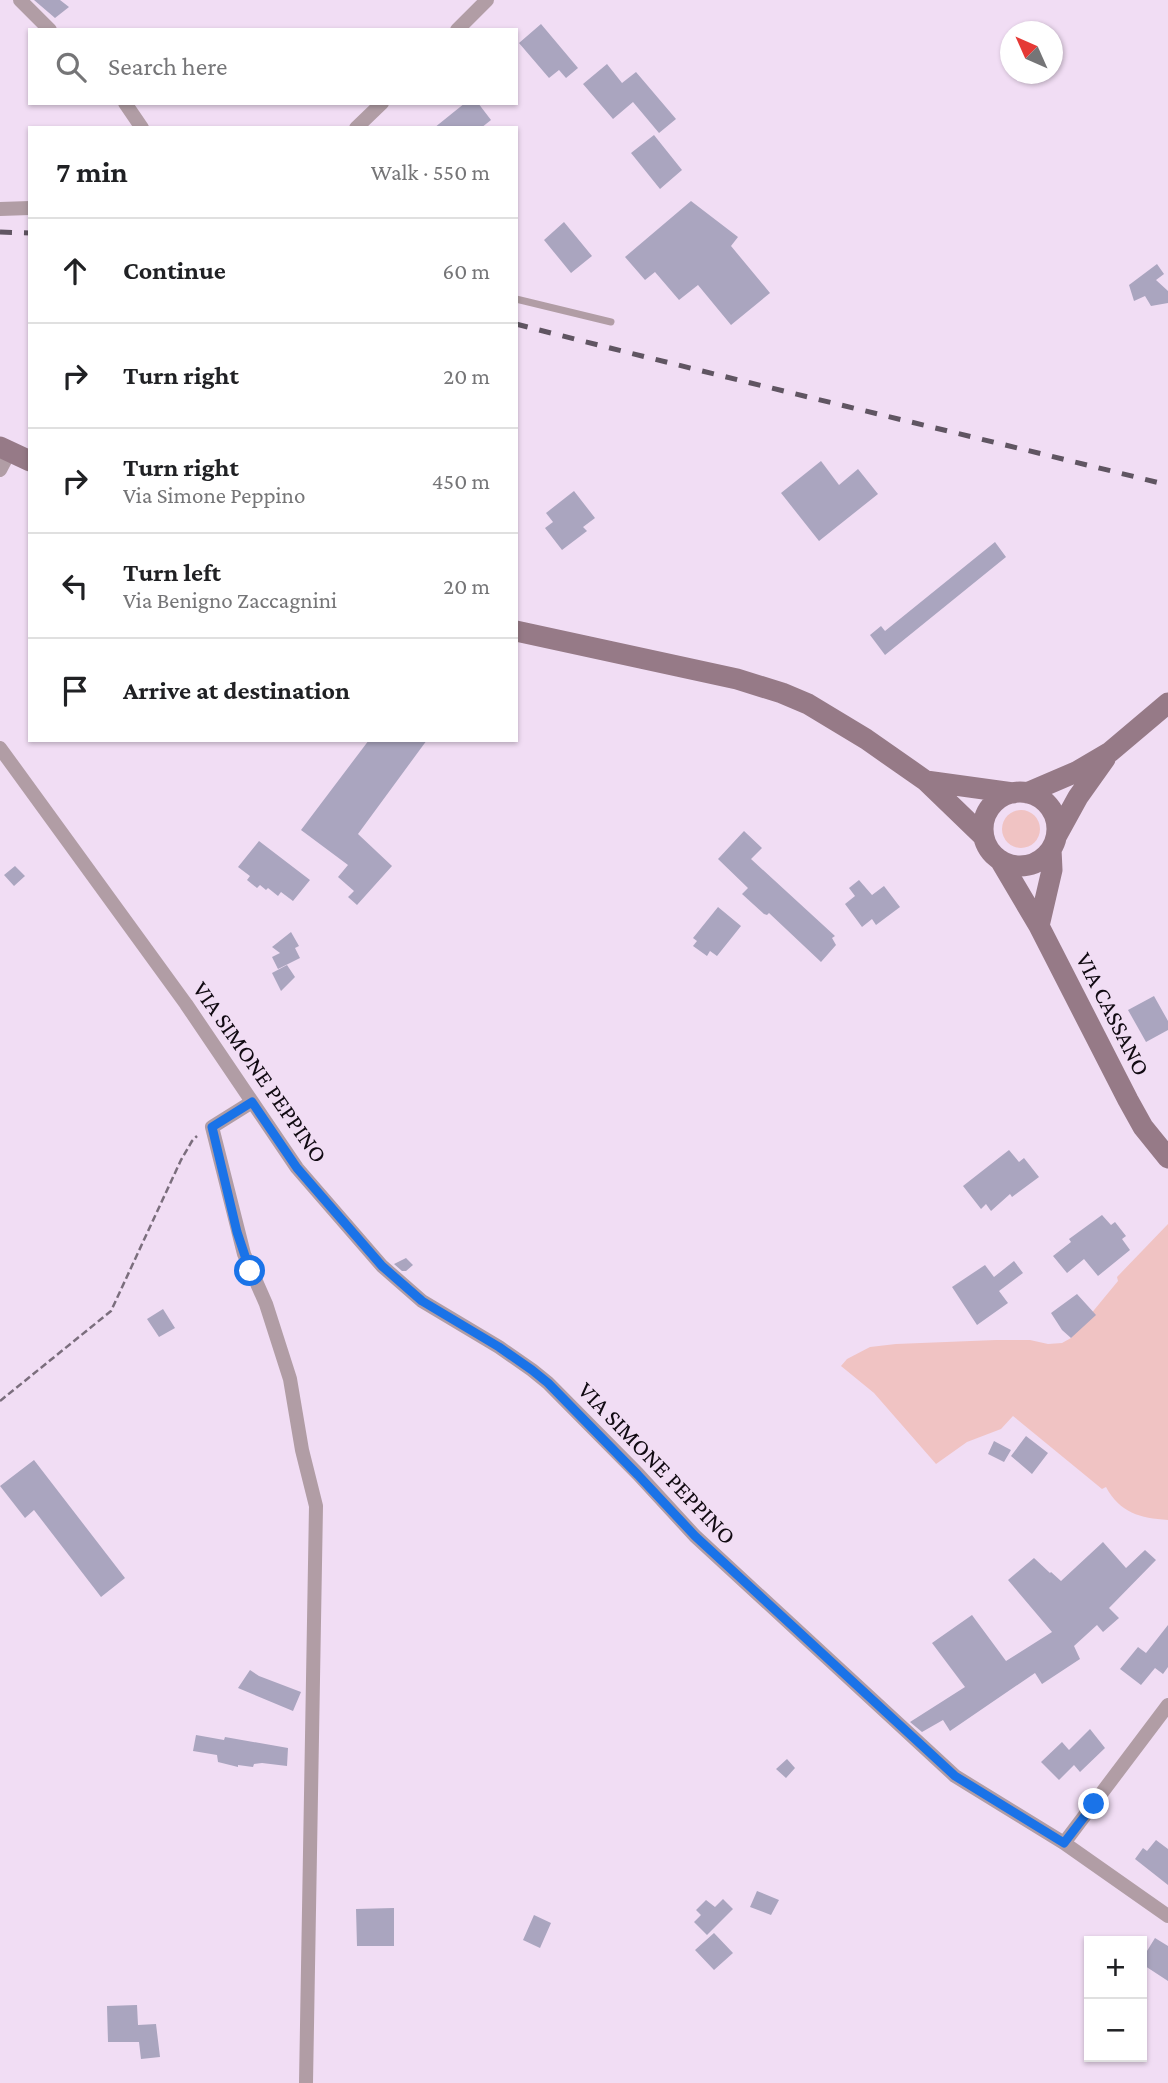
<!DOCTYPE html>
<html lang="en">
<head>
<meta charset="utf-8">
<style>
	:root { --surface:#fff; --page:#f2f2f2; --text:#202124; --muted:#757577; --line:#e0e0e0 }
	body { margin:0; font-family:"Crimson Pro",serif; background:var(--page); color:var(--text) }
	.controls { position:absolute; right:21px; bottom:21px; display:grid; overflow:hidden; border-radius:0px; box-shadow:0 2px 5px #0004 }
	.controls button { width:63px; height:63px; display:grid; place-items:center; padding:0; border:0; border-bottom:2px solid var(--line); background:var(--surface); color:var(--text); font:35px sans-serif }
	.compass { position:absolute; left:1000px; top:21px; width:63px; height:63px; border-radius:50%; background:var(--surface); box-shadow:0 2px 5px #0004; rotate:315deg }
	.stop { position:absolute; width:21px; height:21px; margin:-16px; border:5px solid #1a73e8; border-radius:50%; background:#fff }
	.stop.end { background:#1a73e8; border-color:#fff; box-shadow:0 2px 7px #0008 }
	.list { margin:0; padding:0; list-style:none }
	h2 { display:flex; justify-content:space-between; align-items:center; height:91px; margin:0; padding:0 28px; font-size:30px }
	h2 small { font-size:23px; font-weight:400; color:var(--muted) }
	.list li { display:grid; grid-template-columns:46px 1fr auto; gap:21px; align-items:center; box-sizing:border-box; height:105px; padding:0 28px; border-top:2px solid var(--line) }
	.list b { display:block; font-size:26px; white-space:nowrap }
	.list p { margin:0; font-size:23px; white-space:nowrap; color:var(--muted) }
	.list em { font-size:23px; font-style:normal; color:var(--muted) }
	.icon { flex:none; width:38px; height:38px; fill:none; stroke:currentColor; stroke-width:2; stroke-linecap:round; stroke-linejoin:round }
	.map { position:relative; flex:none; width:1168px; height:2083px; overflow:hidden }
	.search { position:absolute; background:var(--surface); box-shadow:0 2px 5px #0004; left:28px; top:28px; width:490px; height:77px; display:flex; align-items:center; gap:18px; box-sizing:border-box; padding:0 24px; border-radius:0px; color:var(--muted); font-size:26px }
	.panel { position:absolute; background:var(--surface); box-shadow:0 2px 5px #0004; left:28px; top:126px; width:490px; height:616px; border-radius:0px }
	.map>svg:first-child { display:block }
	.green { fill:#f0c3c3 }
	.building { fill:#aaa5bf }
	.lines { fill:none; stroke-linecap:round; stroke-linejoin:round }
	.path { stroke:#7b6e7d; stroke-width:2.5; stroke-dasharray:7 3.5; stroke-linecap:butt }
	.service { stroke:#b19da5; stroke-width:7 }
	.minor { stroke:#b19da5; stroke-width:14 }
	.secondary { stroke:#967a87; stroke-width:21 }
	.rail { stroke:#605562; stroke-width:5; stroke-dasharray:12 12; stroke-linecap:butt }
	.route { stroke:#1a73e8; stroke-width:9 }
	.labels { text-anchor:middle; stroke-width:5; stroke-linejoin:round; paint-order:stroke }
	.street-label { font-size:24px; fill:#110a12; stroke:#f1ddf4 }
</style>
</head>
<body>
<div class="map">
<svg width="1168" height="2083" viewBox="0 0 1168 2083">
	<rect width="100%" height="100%" fill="#f1ddf4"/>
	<path class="green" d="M1002 829a19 19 0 1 1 38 0a19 19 0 1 1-38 0Z
		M1168,1224V1520C1140,1518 1120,1513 1106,1487L1102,1489L1013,1416L1001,1429L967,1442L936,1464L874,1393L841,1366L847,1359L870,1347L896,1344L996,1340H1030L1048,1344L1062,1343L1071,1338L1118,1281L1117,1277Z"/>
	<path class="building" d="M34,0H60L69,7L55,18Z
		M541,24L578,68L566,78L559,70L549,78L519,43Z
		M607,64L622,83L636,72L676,119L659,133L633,102L613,119L583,84Z
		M465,103H478L491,120L481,128H434Z
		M654,135L682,170L660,189L631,153Z
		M691,201L738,237L731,246L770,293L731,325L698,285L679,300L655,272L645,280L625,257Z
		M564,222L592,256L571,273L544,240Z
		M1157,264L1164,274L1156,280L1168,291V303L1151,306L1145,296L1134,301L1129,285Z
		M821,461L839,485L858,469L878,494L819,541L781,493Z
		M574,491L595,518L583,527L587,531L562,550L545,528L553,522L546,513Z
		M995,542L1006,557L885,655L870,635L881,626L885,631Z
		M369,740H427L358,834L392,866L357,905L348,897L354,891L338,877L348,865L301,830Z
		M744,831L762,848L751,859L835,936L832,938L836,945L821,962L769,913L767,915L764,914L742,894L748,888L718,859Z
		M259,841L310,880L293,901L281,892L278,896L268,888L266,890L260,885L257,888L247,880L250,876L238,867Z
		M15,866L25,876L14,886L4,875Z
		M859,880L872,895L884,886L900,907L876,925L872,919L862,927L845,904L855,896L849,888Z
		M718,907L741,926L717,956L710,951L707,956L693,946L697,941L693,938Z
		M291,932L299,946L295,948L300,958L278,969L272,957L280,953L272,947Z
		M287,965L295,977L281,991L272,973Z
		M1154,996L1168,1021V1030L1146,1042L1128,1010Z
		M1009,1150L1019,1162L1024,1158L1039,1177L1012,1197L1010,1194L991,1211L986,1204L981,1209L963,1186Z
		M1102,1215L1111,1225L1115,1222L1126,1236L1122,1239L1130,1250L1098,1276L1084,1259L1067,1273L1053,1256L1071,1242L1069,1239Z
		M406,1258L413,1265L406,1271H402L394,1264Z
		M1014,1261L1023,1273L999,1291L1008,1303L977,1325L952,1287L985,1265L994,1277Z
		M1077,1294L1096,1315L1071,1338L1062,1330L1051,1313Z
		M163,1309L175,1328L159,1337L147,1319Z
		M1026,1436L1048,1453L1032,1474L1011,1456Z
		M994,1441L1011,1450L1004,1462L988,1454Z
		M34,1460L125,1578L101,1597L34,1510L25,1518L0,1486Z
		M1103,1542L1126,1568L1145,1550L1156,1560L1109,1608L1119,1618L1103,1632L1097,1625L1074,1646L1080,1659L1042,1684L1035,1673L950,1731L943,1720L922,1732L910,1722L965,1687L932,1643L972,1615L1006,1661L1052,1632L1008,1580L1034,1558L1050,1573L1051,1572L1061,1581Z
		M1168,1625V1667L1163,1674L1155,1668L1141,1685L1120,1669L1138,1647L1146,1653Z
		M250,1670L259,1676L301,1692L293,1711L238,1688Z
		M1090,1729L1105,1748L1080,1772L1074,1765L1059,1780L1041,1762L1062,1742L1069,1750Z
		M196,1735L224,1740L225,1737L288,1748L287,1766L262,1763L254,1764L253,1767L238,1765V1767L218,1762L217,1755L193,1751Z
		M787,1759L795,1768L786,1778L776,1769Z
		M1156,1840L1168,1849V1885L1135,1859L1143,1848L1147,1851Z
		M757,1891L779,1900L771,1915L750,1907Z
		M723,1899L733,1909L707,1935L694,1922L701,1915L696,1910L706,1900L715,1907Z
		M394,1908V1946H357L356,1909Z
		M534,1915L551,1923L540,1948L523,1940Z
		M714,1933L733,1953L714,1970L695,1950Z
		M1155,1938L1168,1946V1981L1142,1964V1959Z
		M137,2005L138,2025L156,2024L160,2057L141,2059L139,2042H108L107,2006Z"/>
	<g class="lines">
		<path class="path" d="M0,1401L111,1311L181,1160L192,1141L197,1136"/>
		<path class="service" d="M516,299L611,322"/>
		<path class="minor" d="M20,0L50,30
			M457,30L487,0
			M125,103L142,128
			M356,128L382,103
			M0,209L30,208
			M0,470L10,451
			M0,748L186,1004L297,1168L382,1266L422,1301L499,1347L532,1370L548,1383L638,1474L695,1536L955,1776L1064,1843L1168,1916
			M252,1102L212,1127L244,1254L266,1304L290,1379L302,1450L316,1506L306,2083
			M1064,1843L1168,1705"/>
		<path class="secondary" d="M0,447L30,461
			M516,631L737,679L782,693L808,704L866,739L926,781L984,837
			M926,781L1013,793
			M983 829a37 37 0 1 1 74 0a37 37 0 1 1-74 0Z
			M1027,793L1076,772L1110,752L1168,703
			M1056,837L1078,797L1105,759
			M1000,860L1039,926L1128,1100L1143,1127L1168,1158
			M1039,926L1052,870L1051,849"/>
		<path class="rail" d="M0,232L30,233
			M516,324C733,380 951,431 1168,485"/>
	</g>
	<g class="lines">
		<path class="route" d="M250,1271L237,1232L212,1127L252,1102L297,1168L382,1266L422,1301L499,1347L532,1370L548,1383L638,1475L695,1536L955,1776L1064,1843L1094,1804"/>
	</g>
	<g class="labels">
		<g class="street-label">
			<text transform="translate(1113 1014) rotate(63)" y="8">VIA CASSANO</text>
			<text transform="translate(260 1072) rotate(55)" y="8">VIA SIMONE PEPPINO</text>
			<text transform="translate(657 1463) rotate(46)" y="8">VIA SIMONE PEPPINO</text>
		</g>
	</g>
</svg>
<div class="controls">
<button>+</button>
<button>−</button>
</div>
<svg class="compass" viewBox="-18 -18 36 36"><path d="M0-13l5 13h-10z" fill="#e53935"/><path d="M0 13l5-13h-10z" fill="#757577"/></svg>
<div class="stop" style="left:250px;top:1271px"></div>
<div class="stop end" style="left:1094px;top:1804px"></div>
<div class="search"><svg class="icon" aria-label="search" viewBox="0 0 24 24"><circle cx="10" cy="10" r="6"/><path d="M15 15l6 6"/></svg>Search here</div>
<section class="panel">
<h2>7 min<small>Walk · 550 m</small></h2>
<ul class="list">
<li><svg class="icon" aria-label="ahead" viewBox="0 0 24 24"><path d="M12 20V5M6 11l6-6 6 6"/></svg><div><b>Continue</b></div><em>60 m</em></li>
<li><svg class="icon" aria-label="right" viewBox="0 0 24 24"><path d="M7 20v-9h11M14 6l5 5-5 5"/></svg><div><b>Turn right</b></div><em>20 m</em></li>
<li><svg class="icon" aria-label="right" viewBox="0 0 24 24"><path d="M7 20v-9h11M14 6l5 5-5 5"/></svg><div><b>Turn right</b><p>Via Simone Peppino</p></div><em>450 m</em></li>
<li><svg class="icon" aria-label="left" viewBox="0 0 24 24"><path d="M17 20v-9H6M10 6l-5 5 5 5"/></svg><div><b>Turn left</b><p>Via Benigno Zaccagnini</p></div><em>20 m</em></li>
<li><svg class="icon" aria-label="arrive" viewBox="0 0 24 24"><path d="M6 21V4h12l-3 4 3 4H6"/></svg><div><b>Arrive at destination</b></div></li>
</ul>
</section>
</div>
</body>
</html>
